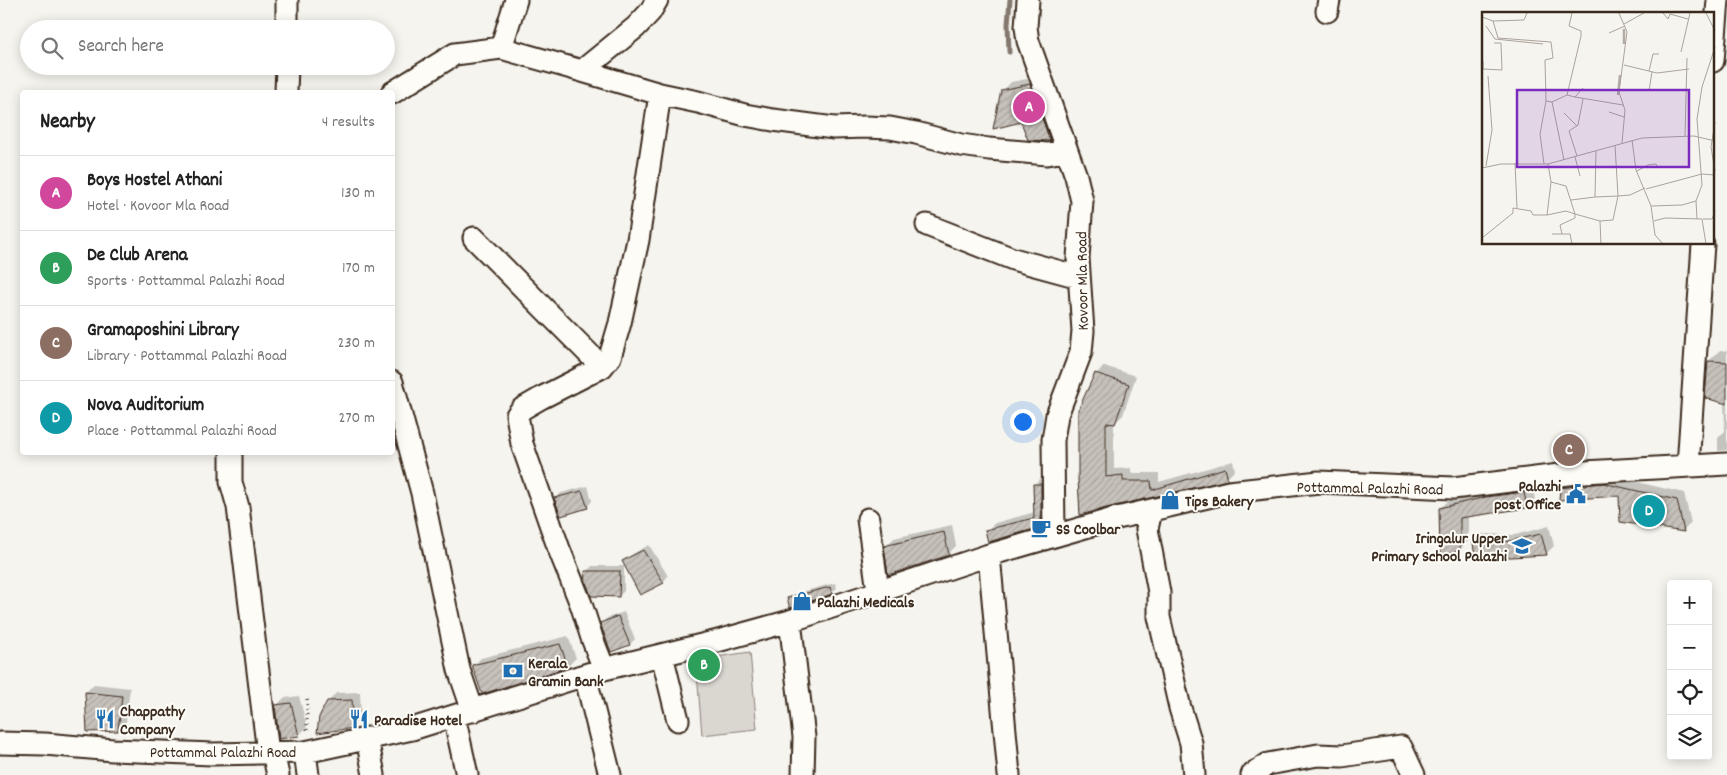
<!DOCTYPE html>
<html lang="en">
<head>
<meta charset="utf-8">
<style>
	:root { --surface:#fff; --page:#f2f2f2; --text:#222; --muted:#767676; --line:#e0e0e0; --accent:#1f6fb2 }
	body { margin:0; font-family:Dekko,sans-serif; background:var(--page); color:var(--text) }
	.controls { position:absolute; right:15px; bottom:15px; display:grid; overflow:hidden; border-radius:5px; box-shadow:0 2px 12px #0003 }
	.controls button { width:45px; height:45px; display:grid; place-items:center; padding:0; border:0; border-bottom:1px solid var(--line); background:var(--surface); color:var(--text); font:25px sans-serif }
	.you { position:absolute; left:1022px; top:421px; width:18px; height:18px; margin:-12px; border:4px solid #fff; border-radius:50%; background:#1a73e8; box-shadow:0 0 0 8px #1a73e833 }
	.badge { display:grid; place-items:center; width:32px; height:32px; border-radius:50%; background:var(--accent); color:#fff; font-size:16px; font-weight:700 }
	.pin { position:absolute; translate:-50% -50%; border:2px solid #fff; box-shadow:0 1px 5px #0006 }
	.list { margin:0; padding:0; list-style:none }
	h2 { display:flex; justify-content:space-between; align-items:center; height:65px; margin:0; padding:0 20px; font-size:21px }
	h2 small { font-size:16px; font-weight:400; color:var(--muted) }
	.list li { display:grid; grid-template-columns:32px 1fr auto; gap:15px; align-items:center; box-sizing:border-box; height:75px; padding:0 20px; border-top:1px solid var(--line) }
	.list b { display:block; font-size:19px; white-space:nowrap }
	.list p { margin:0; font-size:16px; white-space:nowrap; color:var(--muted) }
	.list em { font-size:16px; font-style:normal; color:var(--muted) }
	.icon { flex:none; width:28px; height:28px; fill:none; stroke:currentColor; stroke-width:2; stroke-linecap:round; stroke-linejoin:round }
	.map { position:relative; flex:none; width:1727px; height:775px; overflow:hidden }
	.search { position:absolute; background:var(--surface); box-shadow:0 2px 12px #0003; left:20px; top:20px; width:375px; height:55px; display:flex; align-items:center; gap:12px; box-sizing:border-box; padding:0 18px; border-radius:28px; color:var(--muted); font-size:19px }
	.panel { position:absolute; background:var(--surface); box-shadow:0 2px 12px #0003; left:20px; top:90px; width:375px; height:365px; border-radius:5px }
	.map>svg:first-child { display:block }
	.pitch { fill:#dad6d0; stroke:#8a8077 }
	.shadow { fill:#0003 }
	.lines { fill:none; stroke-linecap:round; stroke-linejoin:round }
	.stream { stroke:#84786e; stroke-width:5 }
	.building { fill:url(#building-hatch); stroke:#3b2a1e }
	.minor-casing { stroke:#3b2a1e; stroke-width:25 }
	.path { stroke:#3b2a1e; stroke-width:3; stroke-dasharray:1 4; stroke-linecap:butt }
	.minor { stroke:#fdfcf7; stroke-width:21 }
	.labels { text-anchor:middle; stroke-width:4; stroke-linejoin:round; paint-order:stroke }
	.street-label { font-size:16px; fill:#3b2a1e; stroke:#fdfcf7 }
	.poi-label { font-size:16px; font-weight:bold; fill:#3b2a1e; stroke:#fdfcf7; text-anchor:start }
	.inset-river { fill:none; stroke:#b4aca4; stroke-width:2.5 }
	.inset-road { fill:none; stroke:#aba39b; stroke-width:1 }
	.view { fill:#7b2cbf; fill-opacity:0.15; stroke:#7b2cbf; stroke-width:2.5 }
	.inset-edge { fill:none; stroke:#3b2a1e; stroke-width:2.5 }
</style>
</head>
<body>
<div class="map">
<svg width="1727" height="775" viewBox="0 0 1727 775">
	<defs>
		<pattern id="building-hatch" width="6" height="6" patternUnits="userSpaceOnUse" patternTransform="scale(1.25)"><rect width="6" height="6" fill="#c7c1bb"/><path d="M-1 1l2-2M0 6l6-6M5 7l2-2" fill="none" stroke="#aca6a0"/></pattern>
	</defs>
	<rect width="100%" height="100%" fill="#f5f4ee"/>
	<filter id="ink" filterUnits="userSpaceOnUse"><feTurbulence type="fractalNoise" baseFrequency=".02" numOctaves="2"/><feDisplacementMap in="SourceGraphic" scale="10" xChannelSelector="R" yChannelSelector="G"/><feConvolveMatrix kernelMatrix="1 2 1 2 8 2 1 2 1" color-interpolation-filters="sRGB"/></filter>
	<g filter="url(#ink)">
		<path class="pitch" d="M750,652L757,729L702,735L696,660Z"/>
		<path class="shadow" d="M1038,77L1058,132L1050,140L1028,139L1022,121L1003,91L1011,82Z
			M1720,350L1727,351V450L1718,451V438L1725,431L1724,402L1709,361Z
			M1104,366L1136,376L1123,415L1114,424V469L1131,468V473H1159V482L1233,461L1235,470L1227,478L1082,514L1096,374Z
			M1565,441L1577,442V453L1575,455L1563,443Z
			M1049,476V517L1041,526L986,531L995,523L1035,512L1034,485L1042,477Z
			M1611,476L1684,493L1691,523L1684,530L1621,521L1620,495L1561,488L1569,480Z
			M1532,484L1535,499L1526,507L1468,515V541L1459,550L1440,509L1448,501L1496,489Z
			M588,486L592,501L587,507L556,498L561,493Z
			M952,525L956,546L948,554L886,546L894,538Z
			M1549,526L1554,546L1546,554L1474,542L1482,534L1515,535Z
			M649,545L668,576L663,582L623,561L629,556Z
			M592,566H624V591L619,596L587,572Z
			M835,583L837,588L831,593L788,599L794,594Z
			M624,612L635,639L630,644L602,623L607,618Z
			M568,636L576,658L568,666L483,693L473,666L481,658Z
			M94,684L130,688L126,722L117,730L86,692Z
			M360,692L361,718L353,726L328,702L336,693Z
			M299,696L307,727L299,735L280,737L276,706L284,698Z"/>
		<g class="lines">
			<path class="stream" d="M1009,52L1008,24L1010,0"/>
		</g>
		<path class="building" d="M1030,84L1050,141L1028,140L1021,122L993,129L1001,90Z
			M1708,361L1727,362V404L1705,398Z
			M1095,373L1129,384L1115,424L1106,423V477L1123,475V481H1151L1152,490L1225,468L1228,480L1110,507L1080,515L1078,479V410Z
			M1562,443L1575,444L1576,456L1562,459Z
			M1603,483L1677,500L1684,532L1620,522L1619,496L1559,500L1560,488Z
			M1033,484H1041V527L988,542L985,530L1034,518Z
			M582,491L588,508L561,516L554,498Z
			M1524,492L1527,508L1460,518V551L1440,555L1439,508L1486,497Z
			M944,532L949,555L888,575L884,546Z
			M1541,534L1547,555L1475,559L1473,542H1505Z
			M643,550L664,583L640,595L622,561Z
			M585,571H620L619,597L591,596L586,582Z
			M830,587L832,594L790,608L787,598Z
			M618,616L630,645L611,652L600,623Z
			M560,644L568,667L482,694L472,665Z
			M85,692L122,696L118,731L87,732Z
			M352,700L354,728L317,733L319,717L327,701Z
			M291,703L299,736L279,739L275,705Z"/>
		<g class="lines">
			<defs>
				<path id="minor" d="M516,0L501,48L582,71
					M657,0L650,12L636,27L582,71L660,94L698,102L745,115L773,120L834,128L865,127L890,128L916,133L961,145L989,149L1047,154L1066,151
					M1028,0L1026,27L1028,41L1076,176L1082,201L1078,258L1083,331L1081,352L1057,415L1053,440L1054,536
					M1327,11L1329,0
					M287,29V0
					M1713,61L1718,0
					M286,92L287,66
					M392,93L455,54L501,48
					M927,225L1013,259L1079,277
					M474,238L602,367
					M392,382L422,493L459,670L473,711
					M231,452V482L238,507L268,753
					M1688,466L1703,244
					M1151,511L1147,529L1159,592V617L1180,708L1191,743L1194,775
					M868,519L878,591
					M989,555L1009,775
					M790,621L804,737L803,775
					M662,655L678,720
					M604,669L592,638L581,604L559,549L522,444L517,415L522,409L541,398L602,367L610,357L620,323L638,240L660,94
					M585,675L610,775
					M454,716L467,775
					M367,738L374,775
					M0,743L45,744L113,750L212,754L305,752L412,729L604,669L714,642L790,621L989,555L1113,519L1229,492L1319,482L1453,488L1584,472L1727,464
					M305,752L308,775
					M273,753L278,775
					M1252,775L1268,764L1318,755L1342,756L1401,747L1414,775"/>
			</defs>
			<use href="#minor" class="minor-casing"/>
			<path class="path" d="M307,699V733"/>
			<use href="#minor" class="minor"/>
		</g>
	</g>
	<defs>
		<symbol id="civic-bare" viewBox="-9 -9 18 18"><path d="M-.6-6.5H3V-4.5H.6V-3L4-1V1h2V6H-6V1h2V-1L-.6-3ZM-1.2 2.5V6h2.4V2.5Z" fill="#1f6fb2" stroke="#fdfcf7" stroke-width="2.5" paint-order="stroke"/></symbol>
		<symbol id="shop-bare" viewBox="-9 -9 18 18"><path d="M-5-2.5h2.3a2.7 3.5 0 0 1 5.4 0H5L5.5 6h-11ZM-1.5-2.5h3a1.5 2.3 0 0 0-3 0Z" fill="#1f6fb2" stroke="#fdfcf7" stroke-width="2.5" paint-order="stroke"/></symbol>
		<symbol id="cafe-bare" viewBox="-9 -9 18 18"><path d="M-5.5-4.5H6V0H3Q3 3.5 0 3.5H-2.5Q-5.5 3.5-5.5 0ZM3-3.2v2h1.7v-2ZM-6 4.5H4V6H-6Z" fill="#1f6fb2" stroke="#fdfcf7" stroke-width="2.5" paint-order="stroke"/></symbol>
		<symbol id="school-bare" viewBox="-9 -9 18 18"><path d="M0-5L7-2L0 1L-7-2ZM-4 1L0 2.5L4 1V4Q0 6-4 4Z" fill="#1f6fb2" stroke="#fdfcf7" stroke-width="2.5" paint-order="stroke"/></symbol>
		<symbol id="bank-bare" viewBox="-9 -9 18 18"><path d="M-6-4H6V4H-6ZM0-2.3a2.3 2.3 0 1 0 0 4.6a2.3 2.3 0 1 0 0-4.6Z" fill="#1f6fb2" stroke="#fdfcf7" stroke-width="2.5" paint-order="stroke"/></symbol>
		<symbol id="restaurant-bare" viewBox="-9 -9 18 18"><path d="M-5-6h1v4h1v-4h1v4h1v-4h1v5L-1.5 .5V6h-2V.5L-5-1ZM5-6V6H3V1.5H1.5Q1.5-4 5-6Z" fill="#1f6fb2" stroke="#fdfcf7" stroke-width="2.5" paint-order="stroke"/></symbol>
	</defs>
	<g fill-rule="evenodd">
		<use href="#civic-bare" x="1562" y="480" width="28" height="28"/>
		<use href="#shop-bare" x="1156" y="486" width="28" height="28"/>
		<use href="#cafe-bare" x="1027" y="514" width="28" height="28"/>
		<use href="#school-bare" x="1508" y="532" width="28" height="28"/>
		<use href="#shop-bare" x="788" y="587" width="28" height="28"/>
		<use href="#bank-bare" x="499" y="657" width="28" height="28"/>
		<use href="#restaurant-bare" x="91" y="705" width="28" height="28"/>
		<use href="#restaurant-bare" x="345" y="705" width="28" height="28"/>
	</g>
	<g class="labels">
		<g class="street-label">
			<text transform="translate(1081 281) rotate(-91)" y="6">Kovoor Mla Road</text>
			<text transform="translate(1370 487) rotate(1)" y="6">Pottammal Palazhi Road</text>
			<text x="223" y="757">Pottammal Palazhi Road</text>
		</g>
		<g class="poi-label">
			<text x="1561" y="491" text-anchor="end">Palazhi<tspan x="1561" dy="18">post Office</tspan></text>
			<text x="1185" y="506">Tips Bakery</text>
			<text x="1056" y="534">SS Coolbar</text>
			<text x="1507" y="543" text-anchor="end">Iringalur Upper<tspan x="1507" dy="18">Primary School Palazhi</tspan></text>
			<text x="817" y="607">Palazhi Medicals</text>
			<text x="528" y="668">Kerala<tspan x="528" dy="18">Gramin Bank</tspan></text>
			<text x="120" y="716">Chappathy<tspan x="120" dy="18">Company</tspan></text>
			<text x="374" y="725">Paradise Hotel</text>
		</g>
	</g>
	<g transform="translate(1482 12)">
		<rect width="232" height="232" fill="#f5f4ee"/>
		<path class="inset-river" d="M142,17V32M136,83L138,63"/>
		<path class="inset-road" d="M90,1L87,14L99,19V24L85,83L93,85M137,1L145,20L137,80L143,98L140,131M181,1L186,7L188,2L206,7M224,1L233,19M0,5L11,9L16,26L69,30L71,46L63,48L64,89L58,122L62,152M11,9L42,8L45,1M142,12L162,1M4,14L13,27L61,32M127,21L143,14M199,40L208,1M1,49V57L20,58L19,31H12M142,53L175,61L207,57M167,59L171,42H177M101,76L93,85L141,93M167,79L170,60M64,89L70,90L82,148M70,90L85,83M127,100L142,105M82,101L95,114M233,110L229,135L233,159M203,124L205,46M150,128L154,158L169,194L173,223L181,232M133,133L136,184L148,183L163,176M95,144L87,119L96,113L101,87M93,145L98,164M33,151L35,196M66,152L69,170L84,174L93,202L118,209L119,232M4,154L10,118L6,64M0,156L19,152H66L160,126L212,124L233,129M155,159L166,153L174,152L176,156M164,177L220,162L233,163M113,185L136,184L131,208L118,209M89,188L113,185L114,139M214,189L215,207M169,194L200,193L214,189L220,173L215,107L220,75L233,35M65,203L84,199L93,202V206L78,213L80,222M221,207H230L233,199M172,209L183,206L220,207L224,232M70,222H88L90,232M0,226L31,201V196L49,199L51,203H65L69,170"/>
		<path class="view" d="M35,78H207V155H35Z"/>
		<rect width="232" height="232" class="inset-edge"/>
	</g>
</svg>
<div class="controls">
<button>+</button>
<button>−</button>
<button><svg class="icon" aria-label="locate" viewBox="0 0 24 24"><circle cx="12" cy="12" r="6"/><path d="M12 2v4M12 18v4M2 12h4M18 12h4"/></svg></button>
<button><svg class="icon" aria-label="layers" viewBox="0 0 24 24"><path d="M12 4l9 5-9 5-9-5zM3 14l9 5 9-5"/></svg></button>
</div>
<div class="you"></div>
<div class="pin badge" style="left:1029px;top:107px;background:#d1479c">A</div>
<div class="pin badge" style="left:704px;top:665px;background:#2e9e5b">B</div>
<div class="pin badge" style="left:1569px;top:450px;background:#8d6e63">C</div>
<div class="pin badge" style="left:1649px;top:511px;background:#0f9aa8">D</div>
<div class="search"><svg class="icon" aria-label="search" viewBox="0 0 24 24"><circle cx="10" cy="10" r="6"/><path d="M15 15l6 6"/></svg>Search here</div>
<section class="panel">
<h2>Nearby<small>4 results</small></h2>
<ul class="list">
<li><span class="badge" style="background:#d1479c">A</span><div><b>Boys Hostel Athani</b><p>Hotel · Kovoor Mla Road</p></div><em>130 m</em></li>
<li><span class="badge" style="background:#2e9e5b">B</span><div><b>De Club Arena</b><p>Sports · Pottammal Palazhi Road</p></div><em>170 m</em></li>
<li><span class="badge" style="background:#8d6e63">C</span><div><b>Gramaposhini Library</b><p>Library · Pottammal Palazhi Road</p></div><em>230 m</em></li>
<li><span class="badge" style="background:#0f9aa8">D</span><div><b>Nova Auditorium</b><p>Place · Pottammal Palazhi Road</p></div><em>270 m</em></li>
</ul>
</section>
</div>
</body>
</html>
